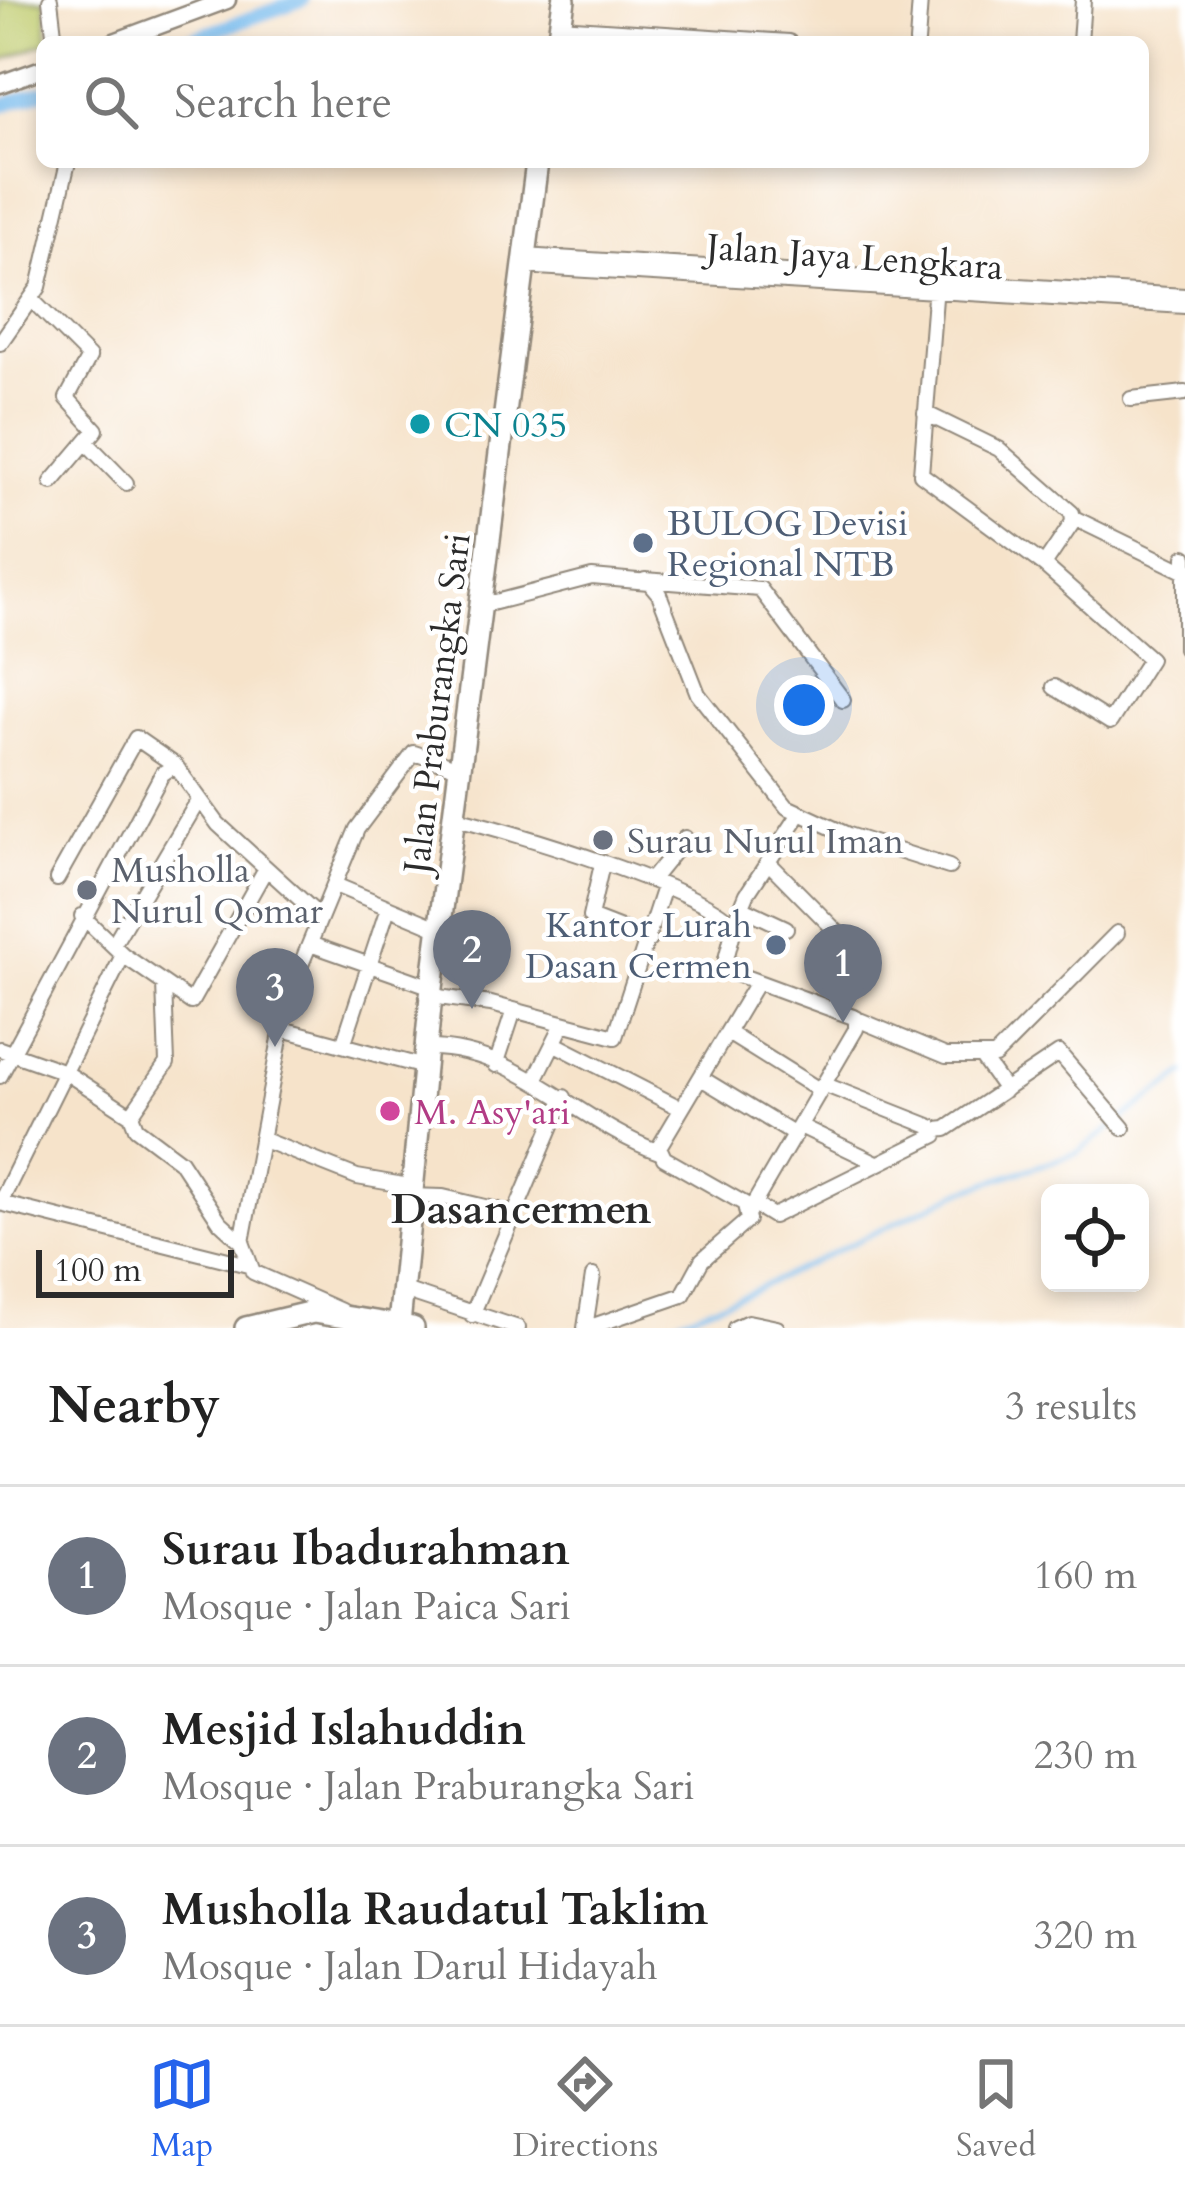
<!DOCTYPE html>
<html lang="en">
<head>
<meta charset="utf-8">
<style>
	:root { --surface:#fff; --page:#f6f6f6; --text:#222; --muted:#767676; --line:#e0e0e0; --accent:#2563eb }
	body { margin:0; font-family:Cardo,serif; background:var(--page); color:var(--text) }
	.controls { position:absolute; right:36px; bottom:36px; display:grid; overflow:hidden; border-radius:18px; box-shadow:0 6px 18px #0003 }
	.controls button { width:108px; height:108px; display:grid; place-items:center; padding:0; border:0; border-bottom:3px solid var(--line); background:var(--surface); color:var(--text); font:60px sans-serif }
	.scale { position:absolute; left:36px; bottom:30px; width:198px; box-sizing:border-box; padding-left:12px; border:6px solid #2b2b2b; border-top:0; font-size:33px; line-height:42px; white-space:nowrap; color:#2b2b2b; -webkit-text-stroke:9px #fff; paint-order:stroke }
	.you { position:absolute; left:804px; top:705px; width:42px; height:42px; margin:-30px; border:9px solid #fff; border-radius:50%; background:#1a73e8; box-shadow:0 0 0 18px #1a73e833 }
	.badge { display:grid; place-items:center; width:78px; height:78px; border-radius:50%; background:var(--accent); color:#fff; font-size:39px; font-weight:700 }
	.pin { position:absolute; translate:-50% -99px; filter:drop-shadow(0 3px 6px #0008) }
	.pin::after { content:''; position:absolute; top:63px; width:42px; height:36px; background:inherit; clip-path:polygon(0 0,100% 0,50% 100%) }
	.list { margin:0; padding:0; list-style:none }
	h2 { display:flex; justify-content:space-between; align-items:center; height:156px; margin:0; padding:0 48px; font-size:51px }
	h2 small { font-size:39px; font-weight:400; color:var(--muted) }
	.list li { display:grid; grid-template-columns:78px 1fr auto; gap:36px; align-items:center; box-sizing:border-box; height:180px; padding:0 48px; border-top:3px solid var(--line) }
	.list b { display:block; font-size:45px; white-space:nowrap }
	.list p { margin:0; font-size:39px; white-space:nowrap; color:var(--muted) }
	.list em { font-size:39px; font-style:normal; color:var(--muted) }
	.icon { flex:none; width:66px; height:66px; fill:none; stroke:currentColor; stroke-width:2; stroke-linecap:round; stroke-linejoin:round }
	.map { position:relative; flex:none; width:1185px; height:1328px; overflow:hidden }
	.search { position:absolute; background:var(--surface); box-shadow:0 6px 18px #0003; left:36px; right:36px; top:36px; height:132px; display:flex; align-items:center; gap:30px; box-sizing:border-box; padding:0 42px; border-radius:18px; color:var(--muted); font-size:45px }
	.sheet { height:696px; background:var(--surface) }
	nav { display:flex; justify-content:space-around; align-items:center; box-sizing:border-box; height:168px; border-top:3px solid var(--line); background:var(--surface); font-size:33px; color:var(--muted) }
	nav a { display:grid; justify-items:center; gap:6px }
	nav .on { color:var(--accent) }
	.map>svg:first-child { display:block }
	.green { fill:#beca6b; stroke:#747a4b; stroke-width:3 }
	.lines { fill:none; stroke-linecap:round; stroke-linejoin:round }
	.stream { stroke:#76baec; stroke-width:4.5 }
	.canal { stroke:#76baec; stroke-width:14 }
	.minor-casing { stroke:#90877a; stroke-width:18 }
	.tertiary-casing { stroke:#90877a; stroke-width:21 }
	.primary-casing { stroke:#90877a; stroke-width:26 }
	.trunk-casing { stroke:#90877a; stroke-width:26 }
	.minor { stroke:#fff; stroke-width:14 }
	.tertiary { stroke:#fff; stroke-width:16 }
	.primary { stroke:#fff; stroke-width:21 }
	.trunk { stroke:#fff; stroke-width:21 }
	.culture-dot { fill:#0f9aa8; stroke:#fff; stroke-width:4.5 }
	.service-dot { fill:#5c6f8a; stroke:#fff; stroke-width:4.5 }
	.worship-dot { fill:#6b7280; stroke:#fff; stroke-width:4.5 }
	.hotel-dot { fill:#d1479c; stroke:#fff; stroke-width:4.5 }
	.labels { text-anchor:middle; stroke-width:9; stroke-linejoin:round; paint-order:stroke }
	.street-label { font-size:36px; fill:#2b2b2b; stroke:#fff }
	.culture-label { font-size:36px; fill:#0d838f; stroke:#fff; text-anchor:start }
	.service-label { font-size:36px; fill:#4e5e75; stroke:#fff; text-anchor:start }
	.worship-label { font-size:36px; fill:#5b616d; stroke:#fff; text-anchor:start }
	.hotel-label { font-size:36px; fill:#b23c85; stroke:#fff; text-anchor:start }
	.quarter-label { font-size:42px; font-weight:bold; fill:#2b2b2b; stroke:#fff }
</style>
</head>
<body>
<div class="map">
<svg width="1185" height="1328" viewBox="0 0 1185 1328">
	<rect width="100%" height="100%" fill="#fff"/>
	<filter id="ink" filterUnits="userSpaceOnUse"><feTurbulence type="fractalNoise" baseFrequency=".00833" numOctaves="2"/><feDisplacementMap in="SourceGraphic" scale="24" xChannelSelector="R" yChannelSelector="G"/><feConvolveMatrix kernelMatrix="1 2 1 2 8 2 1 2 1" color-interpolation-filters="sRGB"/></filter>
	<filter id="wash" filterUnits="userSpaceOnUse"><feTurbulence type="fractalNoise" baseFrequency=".004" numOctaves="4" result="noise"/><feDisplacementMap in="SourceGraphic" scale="48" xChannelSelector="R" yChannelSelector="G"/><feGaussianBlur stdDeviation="2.7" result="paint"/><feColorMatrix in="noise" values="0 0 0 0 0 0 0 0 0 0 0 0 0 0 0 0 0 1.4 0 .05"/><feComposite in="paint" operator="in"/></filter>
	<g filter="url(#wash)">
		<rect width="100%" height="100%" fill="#f6e3ca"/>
		<path class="green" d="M0,0H45L48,42L0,61Z"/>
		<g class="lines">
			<path class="stream" d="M656,1328L752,1291L962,1191L1077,1153L1185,1073"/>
			<path class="canal" d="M183,42L302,0
				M0,106L42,92"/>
		</g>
	</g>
	<g filter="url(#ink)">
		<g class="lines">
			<defs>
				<path id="minor" d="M50,0L55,42
					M559,27L789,42
					M917,42L920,0
					M1080,42L1083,0
					M523,256L1185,296
					M521,266L1185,306
					M936,285L921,474L1044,565L1150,659L1110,722L1054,687
					M32,300L89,357L67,398L96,430L52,482
					M0,343L39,287L68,162
					M1131,399L1185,393
					M925,413L999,449L1072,513L1073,522L1044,565
					M86,442L126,483
					M1074,518L1185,572
					M1185,557V649
					M645,580L760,589L843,700
					M484,605L592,577L649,582L659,594L698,694L787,807L848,835L949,867
					M455,818C500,828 720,893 734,928L726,959L731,972L856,1018V1029L749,1212
					M768,862L843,938L849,952L841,1011
					M602,864L590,917L649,940
					M57,879L136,738L175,765L218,824L320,917
					M651,880L685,838
					M335,885L440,929
					M741,907L786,928
					M82,916L123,955L191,1002L265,870
					M734,925L747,894L799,815
					M310,944L432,987
					M113,945L198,801
					M123,955L0,1203L248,1265
					M431,996L491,1004L615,1037L664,887
					M857,1019L946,1056H995L1117,933
					M283,1029L424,1067
					M728,1033L819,1090
					M555,1044L680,1108
					M343,1045L388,908
					M426,1048C516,1046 580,1124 659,1152
					M0,1049L65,1072L131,1115L136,1128L180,1161L220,1222L242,1242
					M983,1059L1005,1090
					M496,1065L514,1010
					M0,1076L162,774L175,765
					M701,1078L795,1135
					M535,1080L563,1024
					M131,1115L167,1063L164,985
					M800,1126L875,1162
					M936,1130L946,1129L1059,1053L1123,1128
					M261,1139L357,1177L409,1186
					M408,1196L443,1197L515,1214
					M755,1205L773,1216L936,1135L932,1127L823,1084
					M401,1289L518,1328
					M341,1311L253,1272L242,1242L288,996L357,829L414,753L462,769
					M472,1315L564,1097
					M585,1328L593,1276
					M587,1328L683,1295L702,1260L748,1220L745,1204L664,1158L659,1147L756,984
					M735,1328L748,1322L777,1328"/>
				<path id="tertiary" d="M114,42L227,0
					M0,84L42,69"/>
				<path id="primary" d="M558,42L564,0
					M399,1325L431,996L537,162"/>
				<path id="trunk" d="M246,1328L313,1312L413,1328"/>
			</defs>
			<use href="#minor" class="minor-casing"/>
			<use href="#tertiary" class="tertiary-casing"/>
			<use href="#primary" class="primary-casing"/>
			<use href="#trunk" class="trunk-casing"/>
			<use href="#minor" class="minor"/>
			<use href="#tertiary" class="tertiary"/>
			<use href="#primary" class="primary"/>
			<use href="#trunk" class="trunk"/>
		</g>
	</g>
	<circle class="culture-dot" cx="420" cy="424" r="12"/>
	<g class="service-dot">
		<circle cx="643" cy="543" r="12"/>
		<circle cx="776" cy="945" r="12"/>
	</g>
	<g class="worship-dot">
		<circle cx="603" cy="840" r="12"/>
		<circle cx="87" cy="890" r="12"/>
	</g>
	<circle class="hotel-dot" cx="390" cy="1111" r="12"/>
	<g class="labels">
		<g class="street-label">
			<text transform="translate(855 256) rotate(4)" y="13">Jalan Jaya Lengkara</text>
			<text transform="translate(436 703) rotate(-83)" y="13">Jalan Praburangka Sari</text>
		</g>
		<g class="culture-label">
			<text x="444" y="437">CN 035</text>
		</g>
		<g class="service-label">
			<text x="667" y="535">BULOG Devisi<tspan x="667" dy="41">Regional NTB</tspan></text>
			<text x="752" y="937" text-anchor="end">Kantor Lurah<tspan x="752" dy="41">Dasan Cermen</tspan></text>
		</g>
		<g class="worship-label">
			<text x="627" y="853">Surau Nurul Iman</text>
			<text x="111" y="882">Musholla<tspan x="111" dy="41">Nurul Qomar</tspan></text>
		</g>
		<g class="hotel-label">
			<text x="414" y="1124">M. Asy'ari</text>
		</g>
		<g class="quarter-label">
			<text x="521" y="1223">Dasancermen</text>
		</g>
	</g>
</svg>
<div class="controls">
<button><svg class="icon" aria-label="locate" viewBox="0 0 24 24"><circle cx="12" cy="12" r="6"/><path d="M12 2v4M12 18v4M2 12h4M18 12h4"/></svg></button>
</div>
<div class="scale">100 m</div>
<div class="you"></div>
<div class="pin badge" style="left:843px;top:1023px;background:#6b7280">1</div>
<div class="pin badge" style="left:472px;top:1009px;background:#6b7280">2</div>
<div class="pin badge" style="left:275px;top:1047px;background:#6b7280">3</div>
<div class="search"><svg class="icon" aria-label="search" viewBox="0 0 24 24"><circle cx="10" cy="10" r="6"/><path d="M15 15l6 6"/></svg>Search here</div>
</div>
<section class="sheet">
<h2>Nearby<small>3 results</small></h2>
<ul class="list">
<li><span class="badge" style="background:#6b7280">1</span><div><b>Surau Ibadurahman</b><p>Mosque · Jalan Paica Sari</p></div><em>160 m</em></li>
<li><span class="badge" style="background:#6b7280">2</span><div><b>Mesjid Islahuddin</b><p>Mosque · Jalan Praburangka Sari</p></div><em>230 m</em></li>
<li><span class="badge" style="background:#6b7280">3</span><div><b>Musholla Raudatul Taklim</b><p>Mosque · Jalan Darul Hidayah</p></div><em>320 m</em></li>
</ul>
</section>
<nav>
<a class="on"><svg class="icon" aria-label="map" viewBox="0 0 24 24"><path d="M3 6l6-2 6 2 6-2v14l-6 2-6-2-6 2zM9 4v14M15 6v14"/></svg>Map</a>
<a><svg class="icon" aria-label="directions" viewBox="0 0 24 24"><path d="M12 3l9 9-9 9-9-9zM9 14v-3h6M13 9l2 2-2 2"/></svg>Directions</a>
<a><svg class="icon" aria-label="saved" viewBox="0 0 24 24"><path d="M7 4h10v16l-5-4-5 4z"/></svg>Saved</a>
</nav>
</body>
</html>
